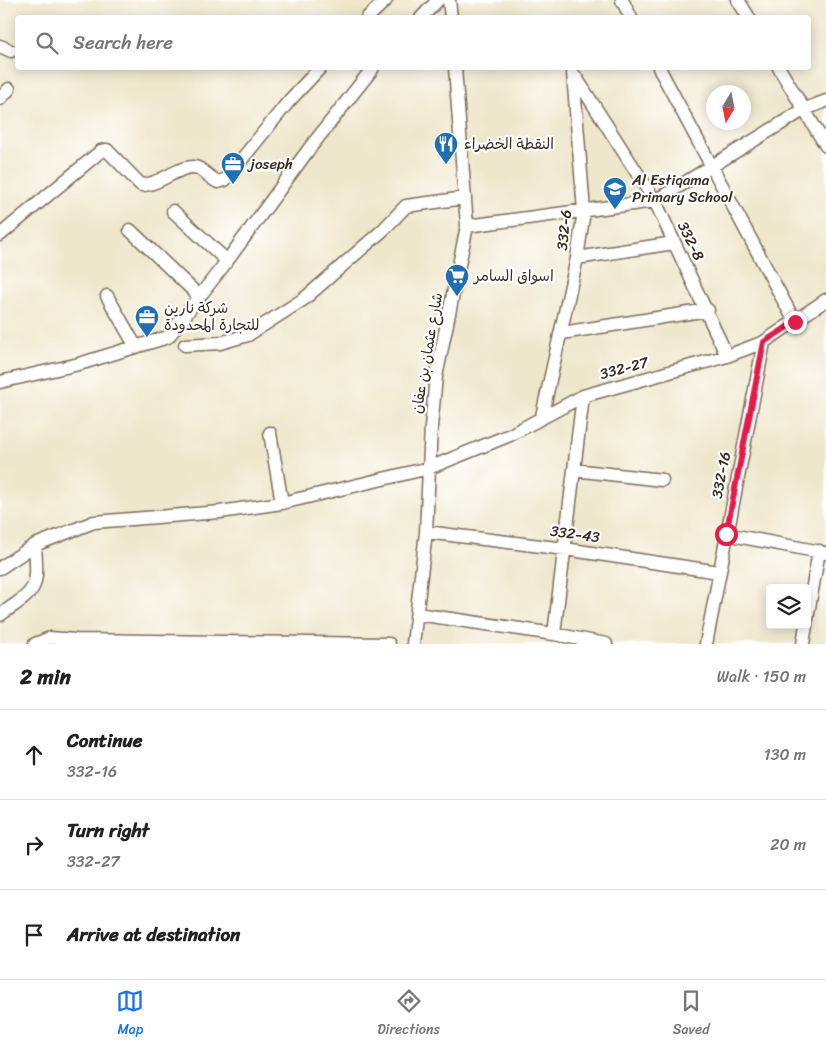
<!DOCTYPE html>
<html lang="en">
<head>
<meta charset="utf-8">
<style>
	:root { --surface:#fff; --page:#f6f6f6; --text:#202124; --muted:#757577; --line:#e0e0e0; --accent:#1a73e8 }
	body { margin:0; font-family:Sriracha,"Playpen Sans Arabic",sans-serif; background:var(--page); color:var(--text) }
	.controls { position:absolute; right:15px; bottom:15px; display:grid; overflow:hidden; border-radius:5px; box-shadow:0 2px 12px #0003 }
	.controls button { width:45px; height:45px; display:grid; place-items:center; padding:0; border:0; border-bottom:1px solid var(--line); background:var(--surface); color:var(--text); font:25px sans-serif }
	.compass { position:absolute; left:706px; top:85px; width:45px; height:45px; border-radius:50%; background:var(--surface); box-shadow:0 2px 12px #0003; rotate:190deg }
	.stop { position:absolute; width:15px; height:15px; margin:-11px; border:4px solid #e11d48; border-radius:50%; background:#fff }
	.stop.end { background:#e11d48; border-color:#fff; box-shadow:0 1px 5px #0008 }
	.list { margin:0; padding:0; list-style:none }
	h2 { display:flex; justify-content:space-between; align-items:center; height:65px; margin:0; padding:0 20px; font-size:21px }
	h2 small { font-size:16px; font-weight:400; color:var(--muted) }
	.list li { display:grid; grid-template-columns:32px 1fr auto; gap:15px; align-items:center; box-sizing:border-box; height:90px; padding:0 20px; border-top:1px solid var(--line) }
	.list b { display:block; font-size:19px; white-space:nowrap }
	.list p { margin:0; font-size:16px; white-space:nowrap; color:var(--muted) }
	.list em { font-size:16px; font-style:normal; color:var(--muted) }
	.icon { flex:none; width:28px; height:28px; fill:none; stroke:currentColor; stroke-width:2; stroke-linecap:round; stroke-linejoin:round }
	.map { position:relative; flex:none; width:826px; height:644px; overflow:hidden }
	.search { position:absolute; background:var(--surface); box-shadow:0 2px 12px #0003; left:15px; right:15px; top:15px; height:55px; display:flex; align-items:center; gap:12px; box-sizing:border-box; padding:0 18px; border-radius:5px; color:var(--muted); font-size:19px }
	.sheet { height:335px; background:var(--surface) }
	nav { display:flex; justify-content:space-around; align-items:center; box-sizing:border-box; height:70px; border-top:1px solid var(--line); background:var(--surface); font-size:14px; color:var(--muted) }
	nav a { display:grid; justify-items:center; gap:2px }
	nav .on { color:var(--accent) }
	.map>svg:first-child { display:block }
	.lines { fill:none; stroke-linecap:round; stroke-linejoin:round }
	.minor-casing { stroke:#7a6c5b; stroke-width:15 }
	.minor { stroke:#fff; stroke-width:12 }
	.route { stroke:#e11d48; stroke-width:6 }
	.labels { text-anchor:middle; stroke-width:4.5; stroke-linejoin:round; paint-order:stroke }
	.poi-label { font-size:15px; fill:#3b2a1e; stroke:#fff; text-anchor:start }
	.street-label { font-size:15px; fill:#3b2a1e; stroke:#fff }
</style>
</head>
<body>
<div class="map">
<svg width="826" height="644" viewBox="0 0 826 644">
	<rect width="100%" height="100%" fill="#fff"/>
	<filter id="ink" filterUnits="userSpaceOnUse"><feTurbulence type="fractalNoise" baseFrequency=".02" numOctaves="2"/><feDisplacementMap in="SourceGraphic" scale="10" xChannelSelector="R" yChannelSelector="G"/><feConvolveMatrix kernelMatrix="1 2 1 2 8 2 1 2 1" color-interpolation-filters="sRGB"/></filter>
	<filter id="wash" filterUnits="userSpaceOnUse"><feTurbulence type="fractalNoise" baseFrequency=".0096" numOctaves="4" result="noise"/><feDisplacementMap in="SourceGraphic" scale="20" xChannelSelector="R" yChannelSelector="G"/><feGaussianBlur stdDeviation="1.12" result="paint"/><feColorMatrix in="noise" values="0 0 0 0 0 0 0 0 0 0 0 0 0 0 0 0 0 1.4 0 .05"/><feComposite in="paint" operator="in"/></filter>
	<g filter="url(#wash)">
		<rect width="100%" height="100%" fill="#efe7cc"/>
	</g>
	<g filter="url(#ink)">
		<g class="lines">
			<defs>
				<path id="minor" d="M449,0L451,18
					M622,0L631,18
					M738,0L749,18
					M367,18L386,0
					M421,18L438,0
					M0,46L11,51
					M659,68L795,322
					M779,68L826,146
					M575,76L655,201L727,356
					M0,99L9,89
					M173,211L227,261
					M467,226L655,201L805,109L826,101
					M130,230L199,296
					M0,235L101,151L107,150L141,185C160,186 182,162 198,168C204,171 211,179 218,182L225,180L289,101L320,68
					M577,258L674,243
					M107,296L136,347
					M562,333L708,310
					M185,345L220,343L248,335L304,299L383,230L406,206L465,198
					M0,382L79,364L168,337L227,261L309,149L373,68
					M542,416L577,258L584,211L573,73
					M270,433L282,503
					M574,470L662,480
					M426,532L565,549L719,572
					M726,534L826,553
					M0,568L35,545L94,522L220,512L282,503L429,468L510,435L583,396L727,356L764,342L826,300
					M417,614L554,634L606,644
					M0,615C38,589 38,590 35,545
					M807,619L819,551
					M554,634L583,396
					M35,644L50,638L76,640L389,644
					M413,644L426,532L431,427L436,377L467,226L455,68
					M706,644L764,342
					M803,644L806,625"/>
			</defs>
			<use href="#minor" class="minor-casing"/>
			<use href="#minor" class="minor"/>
		</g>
	</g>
	<g class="lines" filter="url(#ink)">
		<path class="route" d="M726,534L764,342L795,322"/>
	</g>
	<defs>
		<symbol id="restaurant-pin" viewBox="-11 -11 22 30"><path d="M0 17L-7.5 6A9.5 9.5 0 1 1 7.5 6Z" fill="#1f6fb2" stroke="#fff"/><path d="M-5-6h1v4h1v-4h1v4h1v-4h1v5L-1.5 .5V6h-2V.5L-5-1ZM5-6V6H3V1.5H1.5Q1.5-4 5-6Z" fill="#fff"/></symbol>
		<symbol id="office-pin" viewBox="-11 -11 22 30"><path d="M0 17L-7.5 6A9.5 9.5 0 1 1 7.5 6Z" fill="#1f6fb2" stroke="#fff"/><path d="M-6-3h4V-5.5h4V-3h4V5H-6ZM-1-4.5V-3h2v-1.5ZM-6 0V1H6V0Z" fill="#fff"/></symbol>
		<symbol id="school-pin" viewBox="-11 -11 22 30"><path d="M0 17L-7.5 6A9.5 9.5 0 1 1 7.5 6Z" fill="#1f6fb2" stroke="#fff"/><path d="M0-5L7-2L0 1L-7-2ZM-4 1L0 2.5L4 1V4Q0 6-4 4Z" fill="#fff"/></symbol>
		<symbol id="supermarket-pin" viewBox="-11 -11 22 30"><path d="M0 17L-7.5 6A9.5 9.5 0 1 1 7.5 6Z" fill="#1f6fb2" stroke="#fff"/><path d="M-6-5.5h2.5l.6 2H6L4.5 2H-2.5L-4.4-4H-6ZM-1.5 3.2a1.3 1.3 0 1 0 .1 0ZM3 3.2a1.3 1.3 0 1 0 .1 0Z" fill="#fff"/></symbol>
	</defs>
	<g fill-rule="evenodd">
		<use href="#restaurant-pin" x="432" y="130" width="28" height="38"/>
		<use href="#office-pin" x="219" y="150" width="28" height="38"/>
		<use href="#school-pin" x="601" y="175" width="28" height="38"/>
		<use href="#supermarket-pin" x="443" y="262" width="28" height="38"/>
		<use href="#office-pin" x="133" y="303" width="28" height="38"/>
	</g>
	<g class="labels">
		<g class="poi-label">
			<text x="464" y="149">النقطة الخضراء</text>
			<text x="250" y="169">joseph</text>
			<text x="632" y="185">Al Estiqama<tspan x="632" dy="17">Primary School</tspan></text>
			<text x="474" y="281">اسواق السامر</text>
			<text x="164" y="313">شركة نارين<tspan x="164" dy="17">للتجارة المحدودة</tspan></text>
		</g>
		<g class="street-label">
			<text transform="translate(564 230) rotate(-84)" y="5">332-6</text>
			<text transform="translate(691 241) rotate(64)" y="5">332-8</text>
			<text transform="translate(427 353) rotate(-80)" y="5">شارع عثمان بن عفان</text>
			<text transform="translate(624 368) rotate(-15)" y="5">332-27</text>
			<text transform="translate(721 475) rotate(-79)" y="5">332-16</text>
			<text transform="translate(575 534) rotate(8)" y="5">332-43</text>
		</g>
	</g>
</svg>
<div class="controls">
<button><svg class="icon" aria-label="layers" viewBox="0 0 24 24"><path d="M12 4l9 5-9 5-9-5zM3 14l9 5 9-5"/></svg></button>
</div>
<svg class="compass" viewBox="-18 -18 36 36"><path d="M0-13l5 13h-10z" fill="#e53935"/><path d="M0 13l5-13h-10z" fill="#757577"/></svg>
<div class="stop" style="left:726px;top:534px"></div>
<div class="stop end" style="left:795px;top:322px"></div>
<div class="search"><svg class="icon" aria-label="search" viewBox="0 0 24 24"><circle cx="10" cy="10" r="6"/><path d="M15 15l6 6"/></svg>Search here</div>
</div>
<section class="sheet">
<h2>2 min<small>Walk · 150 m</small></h2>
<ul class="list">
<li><svg class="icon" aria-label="ahead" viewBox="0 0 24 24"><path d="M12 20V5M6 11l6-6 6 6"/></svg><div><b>Continue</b><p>332-16</p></div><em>130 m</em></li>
<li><svg class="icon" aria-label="right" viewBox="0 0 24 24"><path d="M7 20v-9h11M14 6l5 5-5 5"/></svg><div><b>Turn right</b><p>332-27</p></div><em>20 m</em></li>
<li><svg class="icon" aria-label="arrive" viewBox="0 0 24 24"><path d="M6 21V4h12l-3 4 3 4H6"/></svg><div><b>Arrive at destination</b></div></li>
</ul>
</section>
<nav>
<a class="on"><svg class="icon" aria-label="map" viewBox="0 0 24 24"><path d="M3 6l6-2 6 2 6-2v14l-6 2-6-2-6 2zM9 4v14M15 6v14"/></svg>Map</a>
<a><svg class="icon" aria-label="directions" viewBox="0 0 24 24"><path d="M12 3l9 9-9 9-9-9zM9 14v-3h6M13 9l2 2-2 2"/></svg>Directions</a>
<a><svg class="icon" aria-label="saved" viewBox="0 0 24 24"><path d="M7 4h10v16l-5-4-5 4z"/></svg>Saved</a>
</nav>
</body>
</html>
